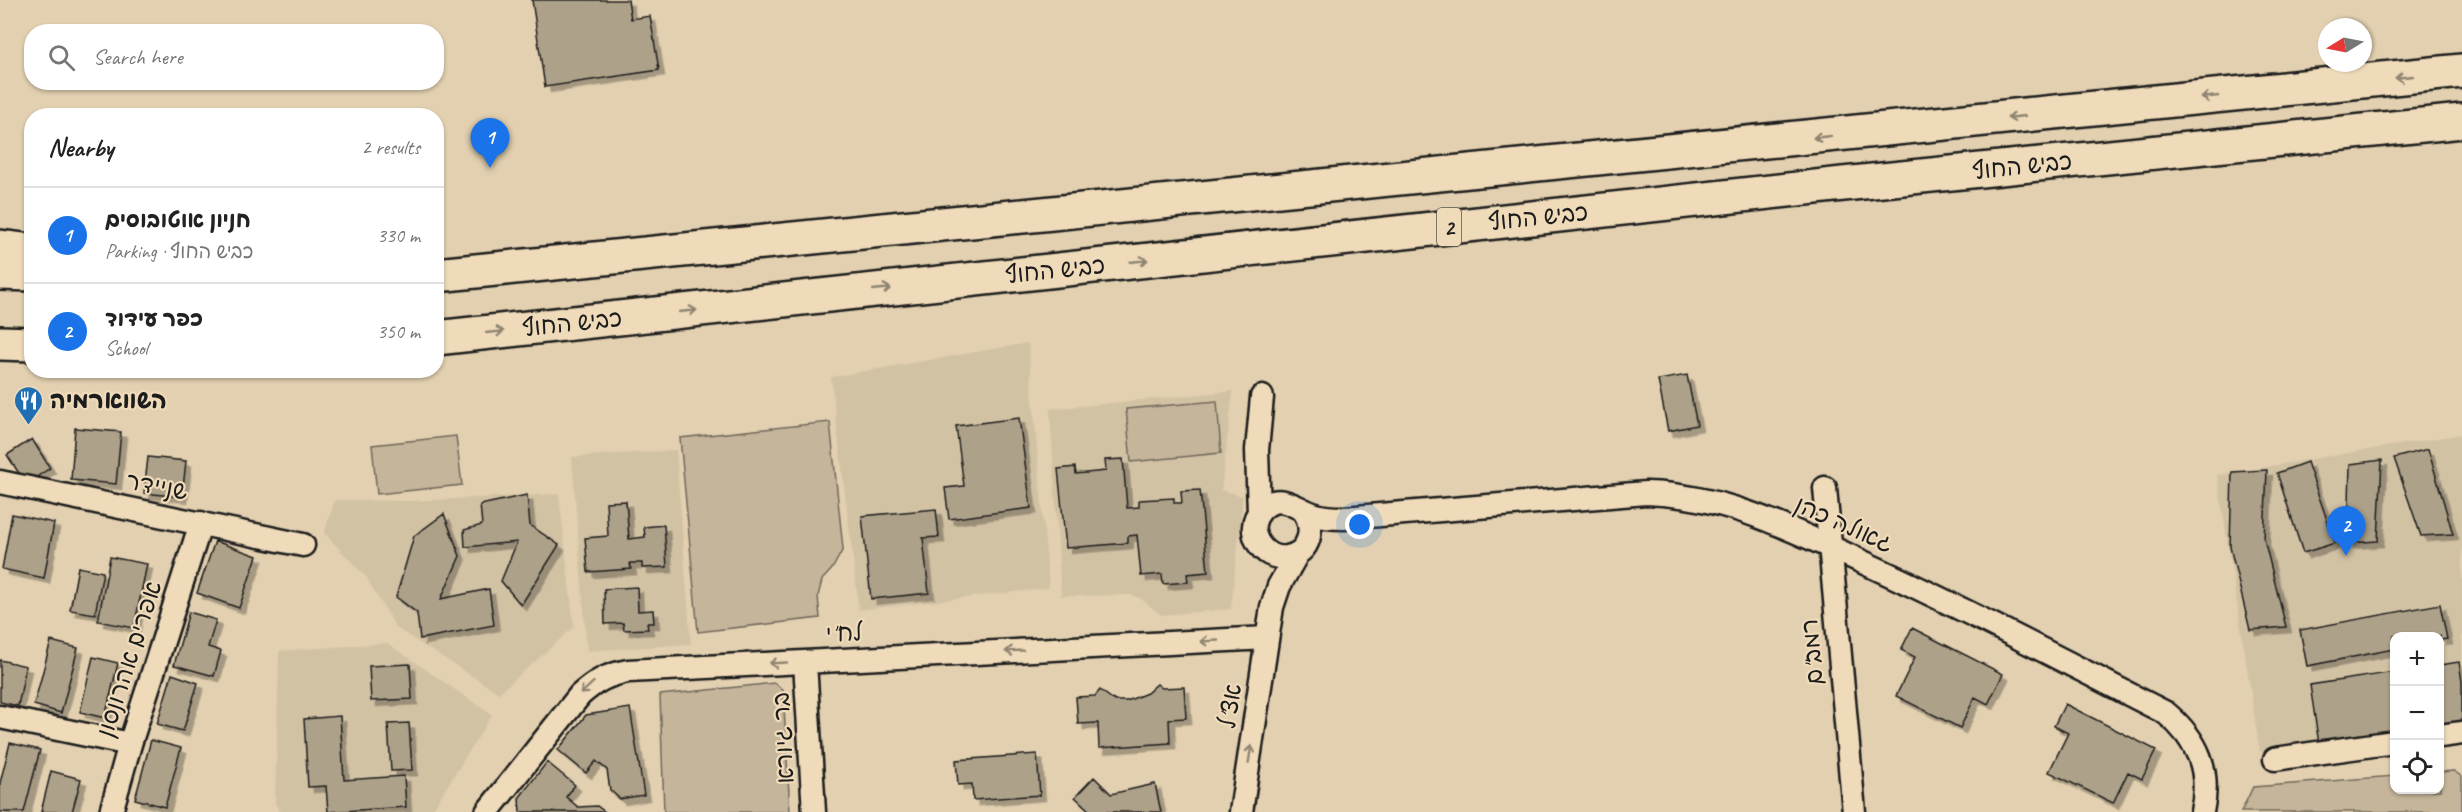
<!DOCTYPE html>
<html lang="en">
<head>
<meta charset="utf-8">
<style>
	:root { --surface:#fff; --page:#f6f6f6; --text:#222; --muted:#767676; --line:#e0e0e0; --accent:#1a73e8 }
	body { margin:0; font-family:Caveat,"Playpen Sans Hebrew",sans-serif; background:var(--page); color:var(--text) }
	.controls { position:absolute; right:18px; bottom:18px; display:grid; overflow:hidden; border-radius:12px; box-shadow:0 2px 4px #0004 }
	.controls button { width:54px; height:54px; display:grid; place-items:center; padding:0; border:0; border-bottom:2px solid var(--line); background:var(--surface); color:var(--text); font:30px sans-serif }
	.compass { position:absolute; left:2318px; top:18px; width:54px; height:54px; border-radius:50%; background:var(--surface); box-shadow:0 2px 4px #0004; rotate:260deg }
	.you { position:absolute; left:1360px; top:525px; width:21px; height:21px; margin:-15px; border:4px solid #fff; border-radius:50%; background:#1a73e8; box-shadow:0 0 0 9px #1a73e833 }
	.badge { display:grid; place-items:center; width:39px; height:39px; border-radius:50%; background:var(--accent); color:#fff; font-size:20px; font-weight:700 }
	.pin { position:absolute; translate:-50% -50px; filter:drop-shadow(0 2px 3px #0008) }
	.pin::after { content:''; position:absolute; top:32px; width:21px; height:18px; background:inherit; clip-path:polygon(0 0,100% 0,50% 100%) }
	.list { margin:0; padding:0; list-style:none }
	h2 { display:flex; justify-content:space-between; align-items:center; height:78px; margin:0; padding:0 24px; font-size:26px }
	h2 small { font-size:20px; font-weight:400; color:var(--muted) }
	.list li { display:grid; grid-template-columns:39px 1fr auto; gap:18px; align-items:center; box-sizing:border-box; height:96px; padding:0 24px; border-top:2px solid var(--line) }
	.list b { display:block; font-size:22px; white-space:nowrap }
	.list p { margin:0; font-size:20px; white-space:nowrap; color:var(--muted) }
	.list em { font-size:20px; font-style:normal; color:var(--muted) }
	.icon { flex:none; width:33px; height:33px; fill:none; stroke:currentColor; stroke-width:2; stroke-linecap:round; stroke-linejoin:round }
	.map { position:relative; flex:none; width:2462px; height:812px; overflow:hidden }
	.search { position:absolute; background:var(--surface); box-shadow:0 2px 4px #0004; left:24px; top:24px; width:420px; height:66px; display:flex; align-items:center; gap:15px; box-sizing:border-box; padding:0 21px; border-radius:24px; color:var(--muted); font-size:22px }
	.panel { position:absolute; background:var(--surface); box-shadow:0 2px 4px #0004; left:24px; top:108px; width:420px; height:270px; border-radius:24px }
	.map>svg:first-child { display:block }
	.built { fill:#d2c2a4 }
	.green { fill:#c5b59a; stroke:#70685b; stroke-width:1.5 }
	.building { fill:#aea189; stroke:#1c1c1c; stroke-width:1.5; filter:url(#shadow) }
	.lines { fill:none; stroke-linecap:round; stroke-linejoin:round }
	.minor-casing { stroke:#1c1c1c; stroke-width:27 }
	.motorway-casing { stroke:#1c1c1c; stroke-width:38 }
	.minor { stroke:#efdbb9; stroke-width:22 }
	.motorway { stroke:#efdbb9; stroke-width:33 }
	.oneway { stroke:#908572 }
	.labels { text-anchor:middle; stroke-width:4.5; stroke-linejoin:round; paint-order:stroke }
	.shield { fill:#efdbb9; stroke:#5b554b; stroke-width:1.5 }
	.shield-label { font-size:22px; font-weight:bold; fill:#1c1c1c }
	.street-label { font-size:24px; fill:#1c1c1c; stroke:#efdbb9 }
	.poi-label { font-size:24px; font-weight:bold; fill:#1c1c1c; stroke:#efdbb9; text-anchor:start }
</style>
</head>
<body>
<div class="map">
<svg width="2462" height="812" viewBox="0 0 2462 812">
	<defs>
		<filter id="shadow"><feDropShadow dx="5.5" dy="5.5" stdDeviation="0" flood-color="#0004"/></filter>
	</defs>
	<rect width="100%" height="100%" fill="#e2d0b0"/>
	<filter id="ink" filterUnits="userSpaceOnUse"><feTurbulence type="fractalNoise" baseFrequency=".0167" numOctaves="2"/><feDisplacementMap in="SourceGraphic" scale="12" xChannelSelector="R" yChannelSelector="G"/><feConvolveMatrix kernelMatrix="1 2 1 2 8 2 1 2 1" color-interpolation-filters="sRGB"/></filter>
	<g filter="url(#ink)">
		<path class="built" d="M1028,343L1049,588L859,610L831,377Z
			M1233,391L1221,490L1243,496L1231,609L1161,615L1140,598L1130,595L1061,596L1050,409Z
			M2462,434V721L2440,724V636H2394V731L2260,752L2217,475Z
			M676,450L691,644L587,651L572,457Z
			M559,494L574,627L499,693L396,628L366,577L324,533L335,500L408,501Z
			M387,643L492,715L431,812H281L275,804L279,651Z"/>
		<path class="green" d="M1217,401L1221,453L1131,462L1126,409Z
			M830,422L843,549L832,569L822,580L818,596L820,618L698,632L680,438Z
			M456,436L462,485L377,494L372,445Z
			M775,683L783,690L790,812H664L660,695Z
			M2454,771L2462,777V812H2241L2253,787L2394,776V790H2440V772Z"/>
		<path class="building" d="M532,0H628L631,19L650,16L659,70L545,87Z
			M1687,375L1697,425L1668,431L1658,380Z
			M1019,418L1031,508L949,519L945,488L964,486L956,426Z
			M75,428L121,432L116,484L71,480Z
			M32,439L50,468L26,484L7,455Z
			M2428,449L2453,534L2421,536L2394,458Z
			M148,457L186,461L182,497L144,493Z
			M1123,459L1127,508L1139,507V500L1174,498V503H1182L1181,491L1200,490L1208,572L1187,574L1188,582L1163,584L1162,574L1141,576L1137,535L1128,536V543L1066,548L1058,469L1075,467L1076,474L1106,471L1105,460Z
			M2382,460L2378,541L2348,543L2350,464Z
			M2307,462L2335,543L2303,553L2277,473Z
			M2267,470L2264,539L2286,627L2250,630L2230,547L2232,472Z
			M527,495L530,525L559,545L521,605L501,581L517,542L465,547L464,530L482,525L480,505Z
			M626,501L629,539L645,537L644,527L664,525L667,567L642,568V563H630L631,569L588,572L585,538L608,536L606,502Z
			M936,509L939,537L923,538L929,593L871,599L862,516Z
			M12,514L54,523L44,578L2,569Z
			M444,514L460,556L441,599L489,589L494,625L420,639L417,613L396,597L414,536Z
			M215,541L257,556L239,608L197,593Z
			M110,557L147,564L134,628L98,621Z
			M78,567L103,572L95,614L70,610Z
			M637,587L638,611L653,610L654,623H647L648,629L624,630L623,623L605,624L604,589Z
			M2440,604L2447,639L2440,640V636H2394V649L2307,666L2300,630Z
			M189,612L216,620L208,647L221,651L214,676L174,665Z
			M1912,628L2003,674L1988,704L1975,697L1960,728L1896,696L1915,657L1901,650Z
			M51,641L78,648L61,713L34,705Z
			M93,657L118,663L105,718L80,712Z
			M0,660L26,666L18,706L0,702Z
			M2459,662L2462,682V722L2440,725V665Z
			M410,664L412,699L371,701L369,666Z
			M2394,672V732L2319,744L2310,685Z
			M172,674L198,683L183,731L157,724Z
			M1157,684L1162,688L1184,687L1186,718L1169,719L1170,743L1099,748L1098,723L1078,724L1076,697L1095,696L1100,690L1115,701H1127L1147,693Z
			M2065,704L2156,750L2142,779L2128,772L2113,803L2049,772L2068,733L2054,726Z
			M630,708L644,795L620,799L610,790L607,770L596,761L586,773L558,750L586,715Z
			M340,716L344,780L404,776L406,807L328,812L326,786L308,787L304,719Z
			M409,723L412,770L391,771L388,724Z
			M151,740L181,748L165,807L135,799Z
			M10,743L40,750L24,812H0V783Z
			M1037,754L1040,795L973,800L972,784L958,785L956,760Z
			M547,762L575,785L566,797L578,807L597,806L605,812H520L519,798Z
			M51,771L81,779L72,812H41Z
			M1094,777L1111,794L1155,784L1161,812H1091L1075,797Z"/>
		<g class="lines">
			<defs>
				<path id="minor" d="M0,482L303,545
					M1825,488L1854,812
					M1303,510C1315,527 1311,553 1287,557C1262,561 1243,530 1261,510C1280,490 1297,510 1316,515C1325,518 1335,518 1344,518L1646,493C1727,495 1797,532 1869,565C1970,611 2067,663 2166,713C2198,740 2211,770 2202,812
					M1259,513L1257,450L1262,397
					M805,662L814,812
					M0,717L130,744
					M2440,736L2462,733
					M2275,759L2394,742
					M111,812L130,744L201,523
					M487,812L580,695C596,681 607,675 628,671L1267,638
					M1241,812L1272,607L1279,586L1297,554"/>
				<path id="motorway" d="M0,247L32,251
					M0,273L32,274
					M436,275L2462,71
					M436,338L1843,184L2462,121
					M0,343L32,344"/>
			</defs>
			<use href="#minor" class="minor-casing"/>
			<use href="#motorway" class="motorway-casing"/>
			<use href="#minor" class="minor"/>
			<use href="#motorway" class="motorway"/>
		</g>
		<defs><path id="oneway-shaft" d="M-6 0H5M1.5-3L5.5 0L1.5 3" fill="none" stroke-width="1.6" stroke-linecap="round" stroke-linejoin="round" transform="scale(1.5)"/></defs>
		<g class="oneway">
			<use href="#oneway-shaft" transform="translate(2404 77) rotate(174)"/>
			<use href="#oneway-shaft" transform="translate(2210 97) rotate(174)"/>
			<use href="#oneway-shaft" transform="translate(2016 117) rotate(174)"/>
			<use href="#oneway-shaft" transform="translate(1822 137) rotate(174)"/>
			<use href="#oneway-shaft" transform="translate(1139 261) rotate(-6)"/>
			<use href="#oneway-shaft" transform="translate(882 289) rotate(-6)"/>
			<use href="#oneway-shaft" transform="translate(688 311) rotate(-6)"/>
			<use href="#oneway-shaft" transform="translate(495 332) rotate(-6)"/>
			<use href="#oneway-shaft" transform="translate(1209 641) rotate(177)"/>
			<use href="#oneway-shaft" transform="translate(1014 651) rotate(177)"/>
			<use href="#oneway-shaft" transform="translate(778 663) rotate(177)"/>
			<use href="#oneway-shaft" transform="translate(587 688) rotate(138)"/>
			<use href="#oneway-shaft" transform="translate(1250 754) rotate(-81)"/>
		</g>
	</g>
	<defs>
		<symbol id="restaurant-pin" viewBox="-11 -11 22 30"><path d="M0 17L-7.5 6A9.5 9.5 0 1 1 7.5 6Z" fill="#1f6fb2" stroke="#efdbb9"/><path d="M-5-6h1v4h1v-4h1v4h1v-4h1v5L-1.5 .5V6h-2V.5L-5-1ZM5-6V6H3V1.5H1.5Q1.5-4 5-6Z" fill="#fff"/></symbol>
	</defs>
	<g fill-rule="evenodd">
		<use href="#restaurant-pin" x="12" y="384" width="33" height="45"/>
	</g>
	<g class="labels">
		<rect class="shield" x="1437" y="208" width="24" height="38" rx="4.5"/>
		<g class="shield-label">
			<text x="1449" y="235">2</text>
		</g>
		<g class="street-label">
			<text transform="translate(2022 166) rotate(-6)" y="8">כביש החוף</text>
			<text transform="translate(1538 217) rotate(-6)" y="8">כביש החוף</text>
			<text transform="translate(1055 270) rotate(-6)" y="8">כביש החוף</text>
			<text transform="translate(572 323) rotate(-6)" y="8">כביש החוף</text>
			<text transform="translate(157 486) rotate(11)" y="8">שניידר</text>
			<text transform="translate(1844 524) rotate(24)" y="8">גאולה כהן</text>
			<text transform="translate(844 633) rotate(-3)" y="8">לח"י</text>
			<text transform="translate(1812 652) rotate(-95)" y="8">רמב"ם</text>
			<text transform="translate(129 659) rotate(-72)" y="8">אפרים אהרונסון</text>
			<text transform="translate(1230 706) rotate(-81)" y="8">אצ"ל</text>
			<text transform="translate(783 738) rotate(-93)" y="8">בר גיורא</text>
		</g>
		<g class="poi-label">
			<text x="50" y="408">השווארמיה</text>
		</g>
	</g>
</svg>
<div class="controls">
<button>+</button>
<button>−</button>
<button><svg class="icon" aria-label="locate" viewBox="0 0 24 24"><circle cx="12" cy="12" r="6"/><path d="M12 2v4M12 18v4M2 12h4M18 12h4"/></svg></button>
</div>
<svg class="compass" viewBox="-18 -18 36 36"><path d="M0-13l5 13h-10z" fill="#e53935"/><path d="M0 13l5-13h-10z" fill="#767676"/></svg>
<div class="you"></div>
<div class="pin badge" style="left:490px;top:168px">1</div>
<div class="pin badge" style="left:2346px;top:556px">2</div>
<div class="search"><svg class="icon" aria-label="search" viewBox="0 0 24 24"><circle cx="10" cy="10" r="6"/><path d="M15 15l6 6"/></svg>Search here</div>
<section class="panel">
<h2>Nearby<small>2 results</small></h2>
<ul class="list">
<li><span class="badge">1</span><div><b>חניון אוטובוסים</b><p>Parking · כביש החוף</p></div><em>330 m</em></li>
<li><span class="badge">2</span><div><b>כפר עידוד</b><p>School</p></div><em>350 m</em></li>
</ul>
</section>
</div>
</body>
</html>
